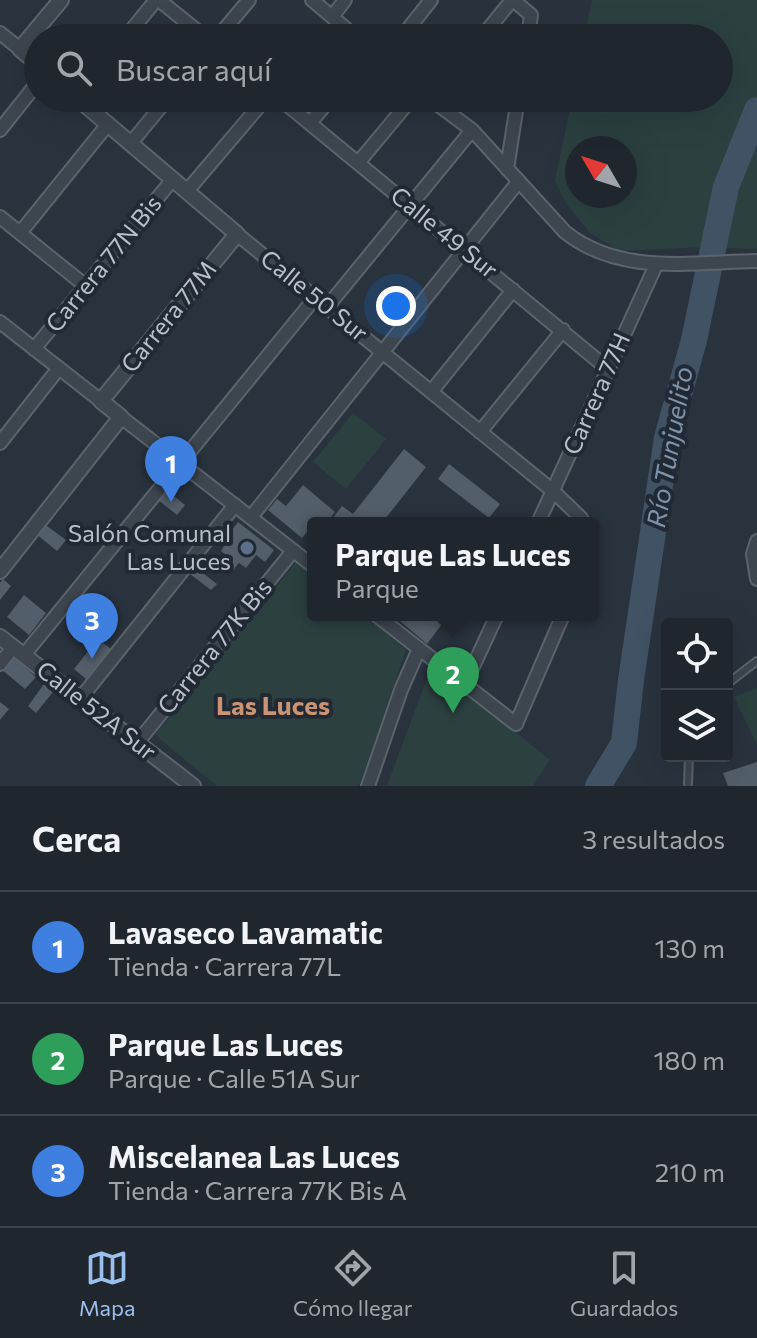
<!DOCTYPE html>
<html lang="es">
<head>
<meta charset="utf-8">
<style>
	:root { --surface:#1f262e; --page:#272e36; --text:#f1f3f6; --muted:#a1a5aa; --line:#3c434a; --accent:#9bbfed }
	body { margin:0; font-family:Commissioner,sans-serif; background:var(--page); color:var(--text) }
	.controls { position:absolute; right:24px; bottom:24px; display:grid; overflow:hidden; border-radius:8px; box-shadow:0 8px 32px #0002 }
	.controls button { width:72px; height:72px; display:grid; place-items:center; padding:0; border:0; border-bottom:2px solid var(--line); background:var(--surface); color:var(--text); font:40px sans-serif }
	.compass { position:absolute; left:565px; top:136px; width:72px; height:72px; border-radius:50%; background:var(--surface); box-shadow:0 8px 32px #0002; rotate:309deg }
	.you { position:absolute; left:396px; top:306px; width:28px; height:28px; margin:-20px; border:6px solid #fff; border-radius:50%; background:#1a73e8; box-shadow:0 0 0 12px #1a73e833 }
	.badge { display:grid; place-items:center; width:52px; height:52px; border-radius:50%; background:var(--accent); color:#fff; font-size:26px; font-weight:700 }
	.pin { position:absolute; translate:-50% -66px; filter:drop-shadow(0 2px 4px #0008) }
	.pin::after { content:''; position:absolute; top:42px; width:28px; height:24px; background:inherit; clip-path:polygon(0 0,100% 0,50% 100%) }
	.popup { position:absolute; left:307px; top:517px; width:292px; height:104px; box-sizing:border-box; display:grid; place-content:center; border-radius:8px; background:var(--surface); filter:drop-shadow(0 2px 6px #0005); font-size:26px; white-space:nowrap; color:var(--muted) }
	.popup b { font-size:30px; color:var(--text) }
	.popup::after { content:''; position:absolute; left:50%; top:100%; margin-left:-16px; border:16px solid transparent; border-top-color:var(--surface) }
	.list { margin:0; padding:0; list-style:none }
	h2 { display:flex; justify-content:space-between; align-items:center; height:104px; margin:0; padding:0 32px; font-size:34px }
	h2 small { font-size:26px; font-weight:400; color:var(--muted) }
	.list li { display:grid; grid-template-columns:52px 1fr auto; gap:24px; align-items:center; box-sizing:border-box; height:112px; padding:0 32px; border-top:2px solid var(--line) }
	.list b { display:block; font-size:30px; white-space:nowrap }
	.list p { margin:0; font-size:26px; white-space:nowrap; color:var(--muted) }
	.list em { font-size:26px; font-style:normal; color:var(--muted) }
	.icon { flex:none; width:44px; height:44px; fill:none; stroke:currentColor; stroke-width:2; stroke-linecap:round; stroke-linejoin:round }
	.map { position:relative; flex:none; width:757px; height:786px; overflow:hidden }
	.search { position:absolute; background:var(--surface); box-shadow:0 8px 32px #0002; left:24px; right:24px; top:24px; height:88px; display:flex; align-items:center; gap:20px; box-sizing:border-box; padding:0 28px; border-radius:44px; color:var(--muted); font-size:30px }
	.sheet { height:440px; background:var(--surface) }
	nav { display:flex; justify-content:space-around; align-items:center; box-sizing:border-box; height:112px; border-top:2px solid var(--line); background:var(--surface); font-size:22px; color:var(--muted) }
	nav a { display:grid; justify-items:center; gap:4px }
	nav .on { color:var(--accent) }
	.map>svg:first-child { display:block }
	.green { fill:#2c4040; fill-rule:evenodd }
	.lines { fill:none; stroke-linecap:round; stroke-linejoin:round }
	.river { stroke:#415265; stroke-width:26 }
	.building { fill:#525e69 }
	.service-casing { stroke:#5b636c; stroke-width:10 }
	.minor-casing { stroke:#5b636c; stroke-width:16 }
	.tertiary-casing { stroke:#5b636c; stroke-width:18 }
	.service { stroke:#3d454e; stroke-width:6 }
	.minor { stroke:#3d454e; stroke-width:12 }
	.tertiary { stroke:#3d454e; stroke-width:14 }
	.service-dot { fill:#5c6f8a; stroke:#212a34; stroke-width:3 }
	.labels { text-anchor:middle; stroke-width:8; stroke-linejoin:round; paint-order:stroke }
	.street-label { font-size:24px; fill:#b9c0c9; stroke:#212a34 }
	.poi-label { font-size:24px; fill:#b9c0c9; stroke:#212a34; text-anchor:end }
	.water-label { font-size:26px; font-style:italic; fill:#7e92a9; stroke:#212a34 }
	.neighbourhood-label { font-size:26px; font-weight:bold; fill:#ca9473; stroke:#212a34 }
</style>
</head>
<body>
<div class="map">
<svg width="757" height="786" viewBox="0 0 757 786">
	<rect width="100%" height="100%" fill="#29333e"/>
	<path class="green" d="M592,0H757V249L706,247L619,251L590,233L565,202L555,181L572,98H719V38H584ZM577,148H625V196H577Z
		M353,413L386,439L346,489L313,462Z
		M298,560L313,572V615H364L406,650L359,786H217L155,735Z
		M432,665L550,760L533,786H387Z
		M757,688V745L734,697Z"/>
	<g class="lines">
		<path class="river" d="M598,786L624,743L631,680L667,438L694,340L726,187L757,110"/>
	</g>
	<path class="building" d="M404,449L426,467L382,523H337L332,519L342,506L353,514Z
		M449,464L500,504L489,518L438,479Z
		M303,485L335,512L326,523H313V529L311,527L302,538L268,510L277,499L286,506Z
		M165,489L185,505L177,515L157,499Z
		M238,522L274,550L265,562L256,555L246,568L239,563L233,570L221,561L226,555L221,551L224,546L221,544L223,537L228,535Z
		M43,523L66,540L57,551L35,533Z
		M195,567L217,584L211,590L190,574Z
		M3,579L11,586L0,600V583Z
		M24,595L46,613L29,635L7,617Z
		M393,615H432L442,624L427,644Z
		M98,639L111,649L86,679L74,669Z
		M13,657L36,677L25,689L2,670Z
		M44,684L53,692L36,713L28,706Z
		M0,702L9,709L0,720Z
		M757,762V786H728L723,773Z"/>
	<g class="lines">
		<defs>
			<path id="service" d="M727,684L757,661
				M688,784L689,756"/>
			<path id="minor" d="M159,0L206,38
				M312,0L357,38
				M513,0L531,15L528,38
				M332,17L345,0
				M0,33L20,49
				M125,38L156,0
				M217,38L249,0
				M401,38L431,0
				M481,38L512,0
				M279,98L608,369
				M429,98L472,130L565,232C620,276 691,262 757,261
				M310,123L331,98
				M0,130L38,82
				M131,143L168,98
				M358,163L412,98
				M507,169L518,98
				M187,191L266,98
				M0,217L87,287
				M20,233L108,124
				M237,234L553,491L581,518L583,523
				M327,307L472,130
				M0,322L101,401
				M34,349L173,179
				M431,392L513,290
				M121,417L313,566
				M480,432L563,330
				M0,443L59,368
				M251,517L519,181
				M538,523L656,265
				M757,541L753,554L757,579
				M376,615L516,724L563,615
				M24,655L315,298
				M0,664L13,647
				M465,684L497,615
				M80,699L235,505
				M137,743L293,551
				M368,786L401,690L419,649"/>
			<path id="tertiary" d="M38,64L20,49L61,0
				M0,571L121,417L101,401L237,234L77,98
				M0,637L193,786"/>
		</defs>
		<use href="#service" class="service-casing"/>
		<use href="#minor" class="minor-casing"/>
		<use href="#tertiary" class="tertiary-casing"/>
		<use href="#service" class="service"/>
		<use href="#minor" class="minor"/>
		<use href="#tertiary" class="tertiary"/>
	</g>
	<circle class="service-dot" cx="247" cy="548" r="8"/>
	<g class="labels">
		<g class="street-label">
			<text transform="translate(444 233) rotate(39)" y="8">Calle 49 Sur</text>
			<text transform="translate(104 264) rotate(-51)" y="8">Carrera 77N Bis</text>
			<text transform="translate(314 296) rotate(39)" y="8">Calle 50 Sur</text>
			<text transform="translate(169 317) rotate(-51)" y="8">Carrera 77M</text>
			<text transform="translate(597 394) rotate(-66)" y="8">Carrera 77H</text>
			<text transform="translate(215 647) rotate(-51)" y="8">Carrera 77K Bis</text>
			<text transform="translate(96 711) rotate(38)" y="8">Calle 52A Sur</text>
		</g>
		<g class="poi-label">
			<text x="231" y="542">Salón Comunal<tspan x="231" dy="28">Las Luces</tspan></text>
		</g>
		<g class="water-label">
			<text transform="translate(670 447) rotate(-80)" y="9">Río Tunjuelito</text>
		</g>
		<g class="neighbourhood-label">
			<text x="273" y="715">Las Luces</text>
		</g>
	</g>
</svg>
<div class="controls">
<button><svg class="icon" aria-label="locate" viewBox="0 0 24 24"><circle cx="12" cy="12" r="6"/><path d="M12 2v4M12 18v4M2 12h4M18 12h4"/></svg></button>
<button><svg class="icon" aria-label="layers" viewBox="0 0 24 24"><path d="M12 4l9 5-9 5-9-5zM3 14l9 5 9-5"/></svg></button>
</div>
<svg class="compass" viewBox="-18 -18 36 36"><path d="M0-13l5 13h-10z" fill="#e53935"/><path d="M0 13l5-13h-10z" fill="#a1a5aa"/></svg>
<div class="you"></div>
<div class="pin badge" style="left:171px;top:502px;background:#3f7fe0">1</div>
<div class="pin badge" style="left:453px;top:713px;background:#2e9e5b">2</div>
<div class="popup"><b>Parque Las Luces</b>Parque</div>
<div class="pin badge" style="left:92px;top:659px;background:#3f7fe0">3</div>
<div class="search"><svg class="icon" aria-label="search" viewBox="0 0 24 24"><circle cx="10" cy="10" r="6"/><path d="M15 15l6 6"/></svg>Buscar aquí</div>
</div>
<section class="sheet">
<h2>Cerca<small>3 resultados</small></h2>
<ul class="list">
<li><span class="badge" style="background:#3f7fe0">1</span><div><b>Lavaseco Lavamatic</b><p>Tienda · Carrera 77L</p></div><em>130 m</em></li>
<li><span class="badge" style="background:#2e9e5b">2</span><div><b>Parque Las Luces</b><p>Parque · Calle 51A Sur</p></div><em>180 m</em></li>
<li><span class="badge" style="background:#3f7fe0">3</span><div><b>Miscelanea Las Luces</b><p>Tienda · Carrera 77K Bis A</p></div><em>210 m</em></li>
</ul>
</section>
<nav>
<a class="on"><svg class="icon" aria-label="map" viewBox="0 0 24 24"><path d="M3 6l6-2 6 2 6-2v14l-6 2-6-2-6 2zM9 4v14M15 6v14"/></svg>Mapa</a>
<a><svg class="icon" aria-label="directions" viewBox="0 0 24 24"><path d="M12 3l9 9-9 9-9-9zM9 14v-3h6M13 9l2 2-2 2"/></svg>Cómo llegar</a>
<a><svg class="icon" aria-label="saved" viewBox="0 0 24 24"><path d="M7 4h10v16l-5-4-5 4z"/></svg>Guardados</a>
</nav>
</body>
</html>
